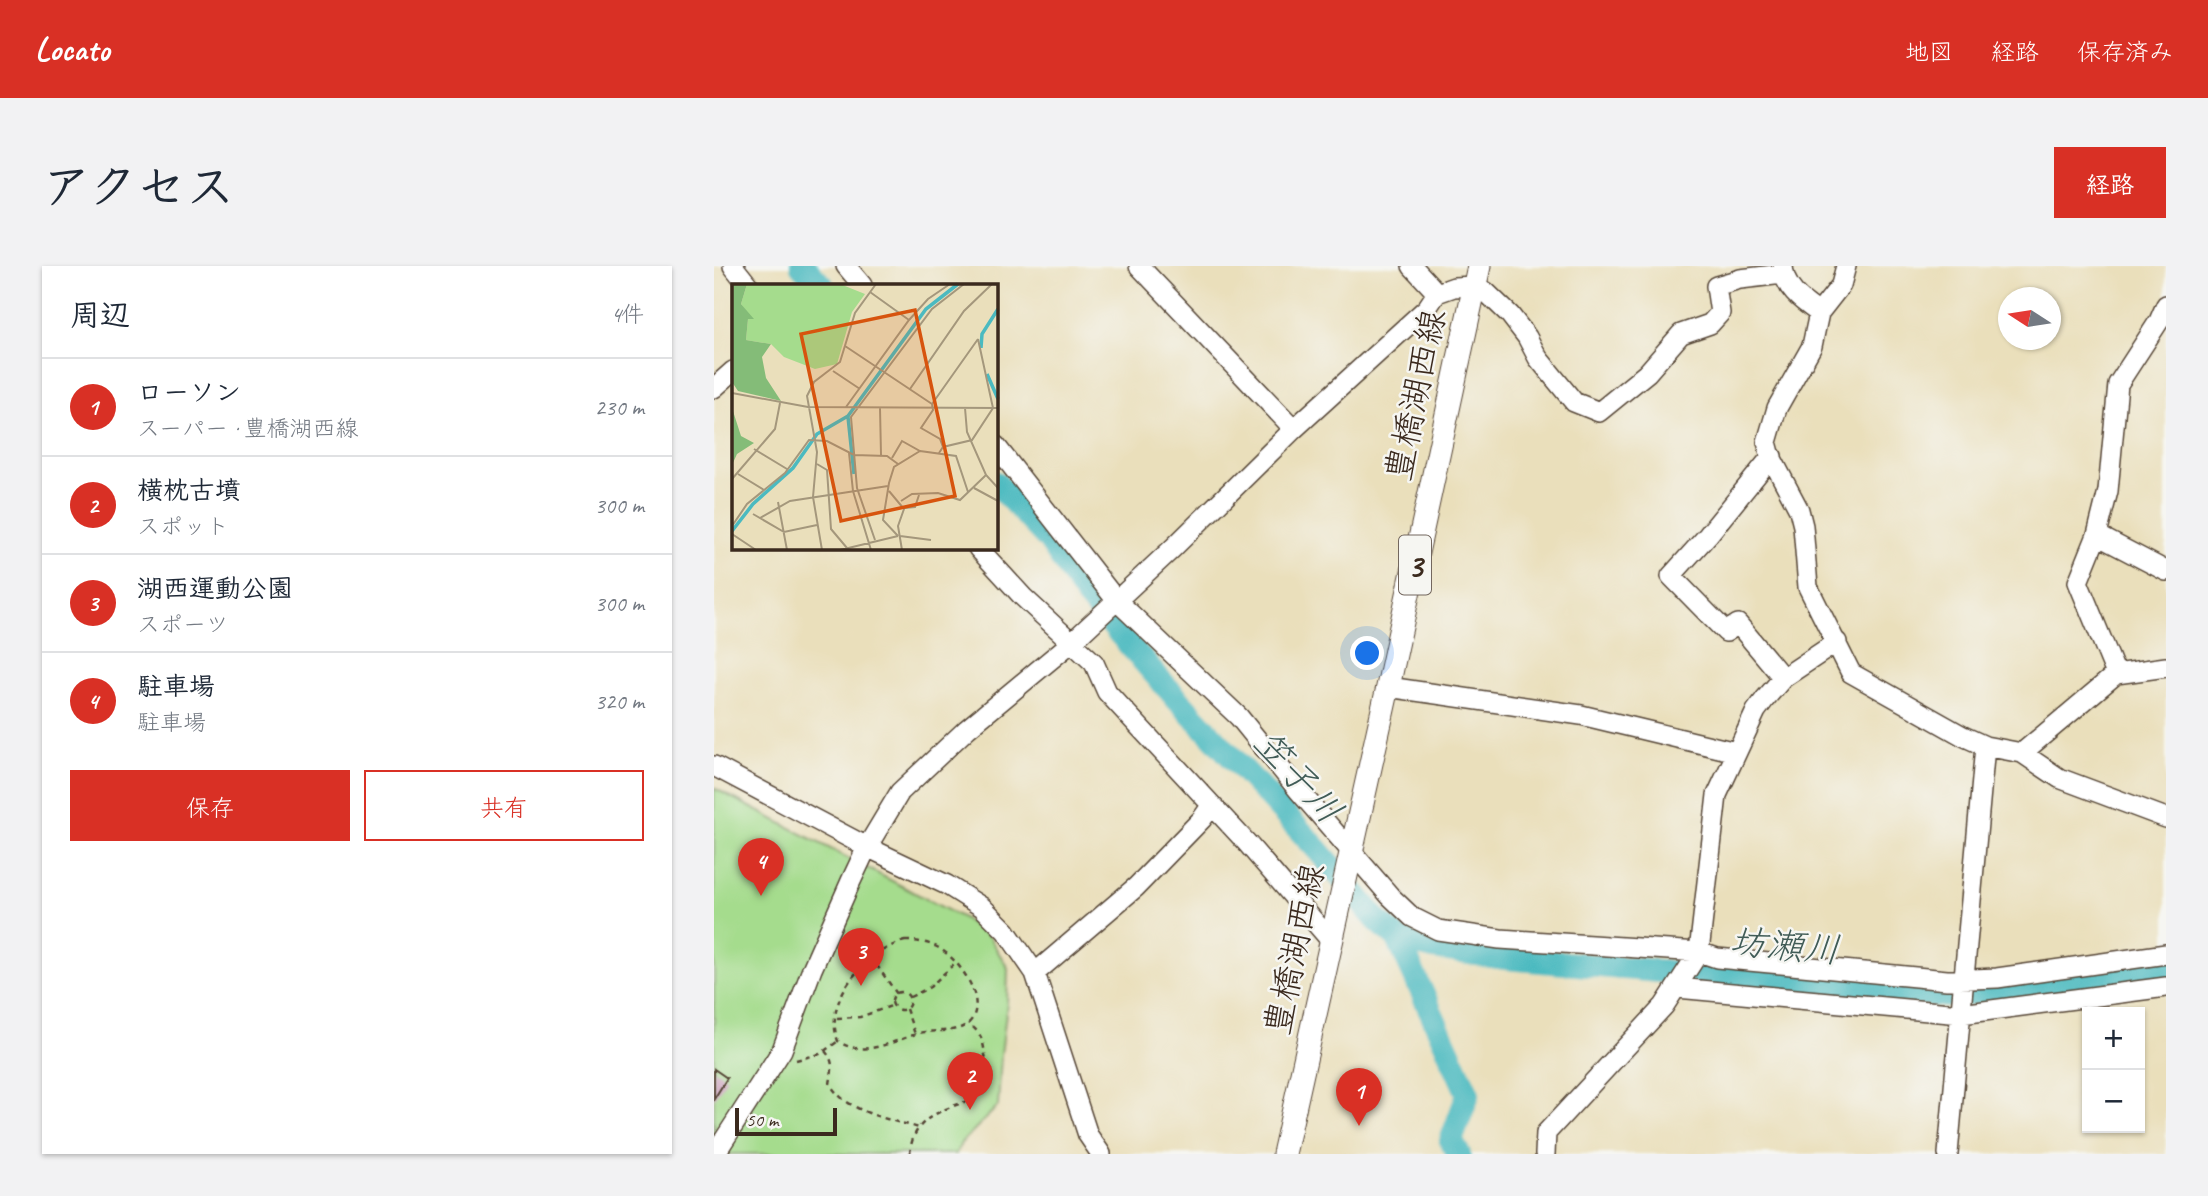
<!DOCTYPE html>
<html lang="ja">
<head>
<meta charset="utf-8">
<style>
	:root { --surface:#fff; --page:#f2f2f3; --text:#1f2937; --muted:#747a83; --line:#e0e1e3; --accent:#d93025 }
	body { margin:0; font-family:Caveat,"Klee One",sans-serif; background:var(--page); color:var(--text) }
	.controls { position:absolute; right:21px; bottom:21px; display:grid; overflow:hidden; border-radius:0px; box-shadow:0 2px 5px #0004 }
	.controls button { width:63px; height:63px; display:grid; place-items:center; padding:0; border:0; border-bottom:2px solid var(--line); background:var(--surface); color:var(--text); font:35px sans-serif }
	.compass { position:absolute; left:1284px; top:21px; width:63px; height:63px; border-radius:50%; background:var(--surface); box-shadow:0 2px 5px #0004; rotate:282deg }
	.scale { position:absolute; left:21px; bottom:18px; width:102px; box-sizing:border-box; padding-left:7px; border:4px solid #3b2a1e; border-top:0; font-size:19px; line-height:24px; white-space:nowrap; color:#3b2a1e; -webkit-text-stroke:5px #f6f6f2; paint-order:stroke }
	.you { position:absolute; left:654px; top:388px; width:24px; height:24px; margin:-18px; border:5px solid #fff; border-radius:50%; background:#1a73e8; box-shadow:0 0 0 10px #1a73e833 }
	.badge { display:grid; place-items:center; width:46px; height:46px; border-radius:50%; background:var(--accent); color:#fff; font-size:23px; font-weight:700 }
	.pin { position:absolute; translate:-50% -58px; filter:drop-shadow(0 2px 4px #0008) }
	.pin::after { content:''; position:absolute; top:37px; width:24px; height:21px; background:inherit; clip-path:polygon(0 0,100% 0,50% 100%) }
	.list { margin:0; padding:0; list-style:none }
	h2 { display:flex; justify-content:space-between; align-items:center; height:91px; margin:0; padding:0 28px; font-size:30px }
	h2 small { font-size:23px; font-weight:400; color:var(--muted) }
	.list li { display:grid; grid-template-columns:46px 1fr auto; gap:21px; align-items:center; box-sizing:border-box; height:98px; padding:0 28px; border-top:2px solid var(--line) }
	.list b { display:block; font-size:26px; white-space:nowrap }
	.list p { margin:0; font-size:23px; white-space:nowrap; color:var(--muted) }
	.list em { font-size:23px; font-style:normal; color:var(--muted) }
	.actions { display:flex; gap:14px; padding:21px 28px }
	.actions a { flex:1; padding:16px 0; border:2px solid var(--accent); border-radius:0px; text-align:center; font-size:24px; color:var(--accent) }
	.actions .main { background:var(--accent); color:#fff }
	.map { position:relative; flex:none; width:1452px; height:888px; overflow:hidden; border-radius:0px }
	header { display:flex; align-items:center; gap:42px; box-sizing:border-box; height:98px; padding:0 35px; background:var(--accent); color:#fff }
	header strong { font-size:33px }
	nav { display:flex; gap:38px; margin-inline-start:auto; font-size:24px }
	.intro { display:flex; align-items:center; justify-content:space-between; box-sizing:border-box; height:168px; padding:0 42px }
	h1 { margin:0; font-size:49px }
	.button { padding:18px 32px; border-radius:0px; background:var(--accent); color:#fff; font-size:24px; font-weight:700 }
	main { display:flex; gap:42px; padding:0 42px }
	aside { flex:1; background:var(--surface); border-radius:0px; box-shadow:0 2px 5px #0004 }
	.map>svg:first-child { display:block }
	.green { fill:#a5dc8d; stroke:#708356; stroke-width:2 }
	.lines { fill:none; stroke-linecap:round; stroke-linejoin:round }
	.river { stroke:#4bbac0; stroke-width:24 }
	.building { fill:#c696b6 }
	.minor-casing { stroke:#554536; stroke-width:22 }
	.major-casing { stroke:#554536; stroke-width:25 }
	.path { stroke:#554536; stroke-width:2.5; stroke-dasharray:5 5; stroke-linecap:butt }
	.minor { stroke:#fff; stroke-width:19 }
	.major { stroke:#fff; stroke-width:23 }
	.labels { text-anchor:middle; stroke-width:5; stroke-linejoin:round; paint-order:stroke }
	.shield { fill:#f6f6f2; stroke:#73675e; stroke-width:2 }
	.shield-label { font-size:33px; font-weight:bold; fill:#3b2a1e }
	.street-label { font-size:35px; fill:#3b2a1e; stroke:#f6f6f2 }
	.water-label { font-size:37px; font-style:italic; fill:#415c57; stroke:#f6f6f2 }
	.inset-river { fill:none; stroke:#4bbac0; stroke-width:3.5 }
	.inset-road { fill:none; stroke:#a4977c; stroke-width:2 }
	.view { fill:#d7540e; fill-opacity:0.15; stroke:#d7540e; stroke-width:3.5 }
	.inset-edge { fill:none; stroke:#3b2a1e; stroke-width:3.5 }
</style>
</head>
<body>
<header>
<strong>Locato</strong>
<nav><a>地図</a><a>経路</a><a>保存済み</a></nav>
</header>
<div class="intro"><h1>アクセス</h1><a class="button">経路</a></div>
<main>
<aside>
<h2>周辺<small>4件</small></h2>
<ul class="list">
<li><span class="badge">1</span><div><b>ローソン</b><p>スーパー · 豊橋湖西線</p></div><em>230 m</em></li>
<li><span class="badge">2</span><div><b>横枕古墳</b><p>スポット</p></div><em>300 m</em></li>
<li><span class="badge">3</span><div><b>湖西運動公園</b><p>スポーツ</p></div><em>300 m</em></li>
<li><span class="badge">4</span><div><b>駐車場</b><p>駐車場</p></div><em>320 m</em></li>
</ul>
<div class="actions"><a class="main">保存</a><a>共有</a></div>
</aside>
<div class="map">
<svg width="1452" height="888" viewBox="0 0 1452 888">
	<rect width="100%" height="100%" fill="#f6f6f2"/>
	<filter id="ink" filterUnits="userSpaceOnUse"><feTurbulence type="fractalNoise" baseFrequency=".0143" numOctaves="2"/><feDisplacementMap in="SourceGraphic" scale="14" xChannelSelector="R" yChannelSelector="G"/><feConvolveMatrix kernelMatrix="1 2 1 2 8 2 1 2 1" color-interpolation-filters="sRGB"/></filter>
	<filter id="wash" filterUnits="userSpaceOnUse"><feTurbulence type="fractalNoise" baseFrequency=".00686" numOctaves="4" result="noise"/><feDisplacementMap in="SourceGraphic" scale="28" xChannelSelector="R" yChannelSelector="G"/><feGaussianBlur stdDeviation="1.57" result="paint"/><feColorMatrix in="noise" values="0 0 0 0 0 0 0 0 0 0 0 0 0 0 0 0 0 1.4 0 .05"/><feComposite in="paint" operator="in"/></filter>
	<g filter="url(#wash)">
		<rect width="100%" height="100%" fill="#eadfbb"/>
		<path class="green" d="M0,522L249,652L275,671L294,702L293,738L287,789L284,840L247,877L242,888H0Z"/>
		<g class="lines">
			<path class="river" d="M88,0L108,19
				M282,217L335,274L372,329L447,415L604,584L662,653L684,673L754,828L737,875L745,888
				M684,673L720,682L792,692L1236,730L1452,704"/>
		</g>
		<g id="blocks">
			<path class="building" d="M0,803L13,812L0,833Z"/>
		</g>
	</g>
	<g filter="url(#ink)">
		<use href="#blocks" fill-opacity="0" stroke="#554536" stroke-width="2"/>
		<g class="lines">
			<defs>
				<path id="minor" d="M19,0L34,19
					M132,0L148,19
					M425,0L580,163
					M698,0L723,27
					M1069,0C1070,23 1088,35 1105,47
					M1132,0L1127,19L1105,47L1098,80L1063,142L1053,176L1057,191L1085,244L1089,260L1094,321L1137,407L1249,470L1271,480L1308,487L1345,512L1452,552
					M0,122L19,105
					M282,180L402,334L525,451L585,525L676,630L698,651L724,664L786,673L985,686L1003,692L1233,714L1283,712L1452,688
					M1058,190L994,269L957,310L1012,366L1024,358L1069,412
					M1383,269L1452,305
					M264,282L309,331L380,397L393,426L533,577L618,676
					M1402,408L1364,316L1383,269L1394,225L1404,118L1445,55L1452,39
					M674,421L867,449L1022,486
					M1308,487L1402,408L1452,401
					M0,500L153,581L233,619L268,641L292,665L321,707L374,869L387,888
					M321,707L422,621L488,553L497,540
					M963,722L1247,748L1452,721
					M1,888L68,784L98,703L137,615L153,581L186,526L253,463L358,376L459,282L580,163L713,42L723,27L740,21L761,20L772,26L796,49L813,71L824,92L860,136L885,146L933,107L967,68L996,58L1006,47L1002,20L1026,13L1069,8
					M831,888L832,867L950,740L985,686L1003,529L1042,445L1051,433L1069,412L1123,376
					M1234,888L1271,480"/>
				<path id="major" d="M570,888L674,421L765,0"/>
			</defs>
			<use href="#minor" class="minor-casing"/>
			<use href="#major" class="major-casing"/>
			<path class="path" d="M191,675C202,675 213,676 223,681C243,691 272,730 258,753C247,770 218,762 202,768C178,776 148,792 124,775C108,734 153,684 191,675Z
				M157,691L183,728
				M178 735a9 9 0 1 1 18 0a9 9 0 1 1-18 0Z
				M196,731L216,721L242,696
				M192,743L201,768
				M123,752L146,751L177,740
				M111,785C121,796 118,804 116,818C133,847 176,853 205,862
				M82,794L106,788L123,776
				M196,888C199,832 271,844 277,816C279,806 272,798 271,789C269,773 267,767 254,757"/>
			<use href="#minor" class="minor"/>
			<use href="#major" class="major"/>
		</g>
	</g>
	<g class="labels">
		<rect class="shield" x="685" y="269.5" width="32" height="59" rx="5"/>
		<g class="shield-label">
			<text x="701" y="311">3</text>
		</g>
		<g class="street-label">
			<text transform="translate(701 129) rotate(-78)" y="12">豊橋湖西線</text>
			<text transform="translate(580 683) rotate(-78)" y="12">豊橋湖西線</text>
		</g>
		<g class="water-label">
			<text transform="translate(585 510) rotate(48)" y="13">笠子川</text>
			<text transform="translate(1071 679) rotate(5)" y="13">坊瀬川</text>
		</g>
	</g>
	<g transform="translate(18 18)">
		<rect width="266" height="266" fill="#eadfbb"/>
		<path d="M15,0H108L133,10L120,28L105,80L83,85L52,73L39,60L14,56L16,35H20L9,20Z" fill="#a5dc8d"/>
		<path d="M0,0H15L9,20L22,35H16L14,56L39,60L30,73L34,94L49,117L6,107L0,98ZM0,124L9,152L22,159L5,170L0,181Z" fill="#84bc78"/>
		<path class="inset-river" d="M249,64L250,50L266,25M255,90L266,115M116,133L122,190M0,247L21,220L61,184L85,150L116,132L194,25L226,0"/>
		<path class="inset-road" d="M138,8L177,36M113,62L200,120L201,126L189,144L208,155L211,163M101,87L128,105M178,105L232,27L260,0M0,109L76,123L266,124M200,120L246,55M114,123L177,36L196,15L218,0M148,124L149,171M233,124L235,148L254,191L266,204M22,165L55,185M117,169L121,207L139,266M207,169L211,163L240,156L261,124L246,55M160,174L170,157L188,167L224,172L236,208M85,180L95,186L99,245L115,264M6,190L32,206M0,195L43,145L48,119M242,204L266,217M157,207L172,225L166,242L170,266M169,217L180,210L206,209L228,216L254,191M46,218L55,266M172,224L183,223L187,211M21,230L52,248L85,241M28,234L58,217L156,202M0,242L15,220L53,189L77,156L95,157L122,171L155,172L166,180M0,250L24,266M166,252L151,236L157,199L162,183L188,167M168,252L199,256M143,256L125,204L119,133L200,25L232,0M90,266L81,213L85,168L75,112L82,98L108,78L123,29L144,0M108,266L166,252"/>
		<path class="view" d="M183,26L223,212L109,237L69,50Z"/>
		<rect width="266" height="266" class="inset-edge"/>
	</g>
</svg>
<div class="controls">
<button>+</button>
<button>−</button>
</div>
<svg class="compass" viewBox="-18 -18 36 36"><path d="M0-13l5 13h-10z" fill="#e53935"/><path d="M0 13l5-13h-10z" fill="#747a83"/></svg>
<div class="scale">50 m</div>
<div class="you"></div>
<div class="pin badge" style="left:645px;top:860px">1</div>
<div class="pin badge" style="left:256px;top:844px">2</div>
<div class="pin badge" style="left:147px;top:720px">3</div>
<div class="pin badge" style="left:47px;top:630px">4</div>
</div>
</main>
</body>
</html>
